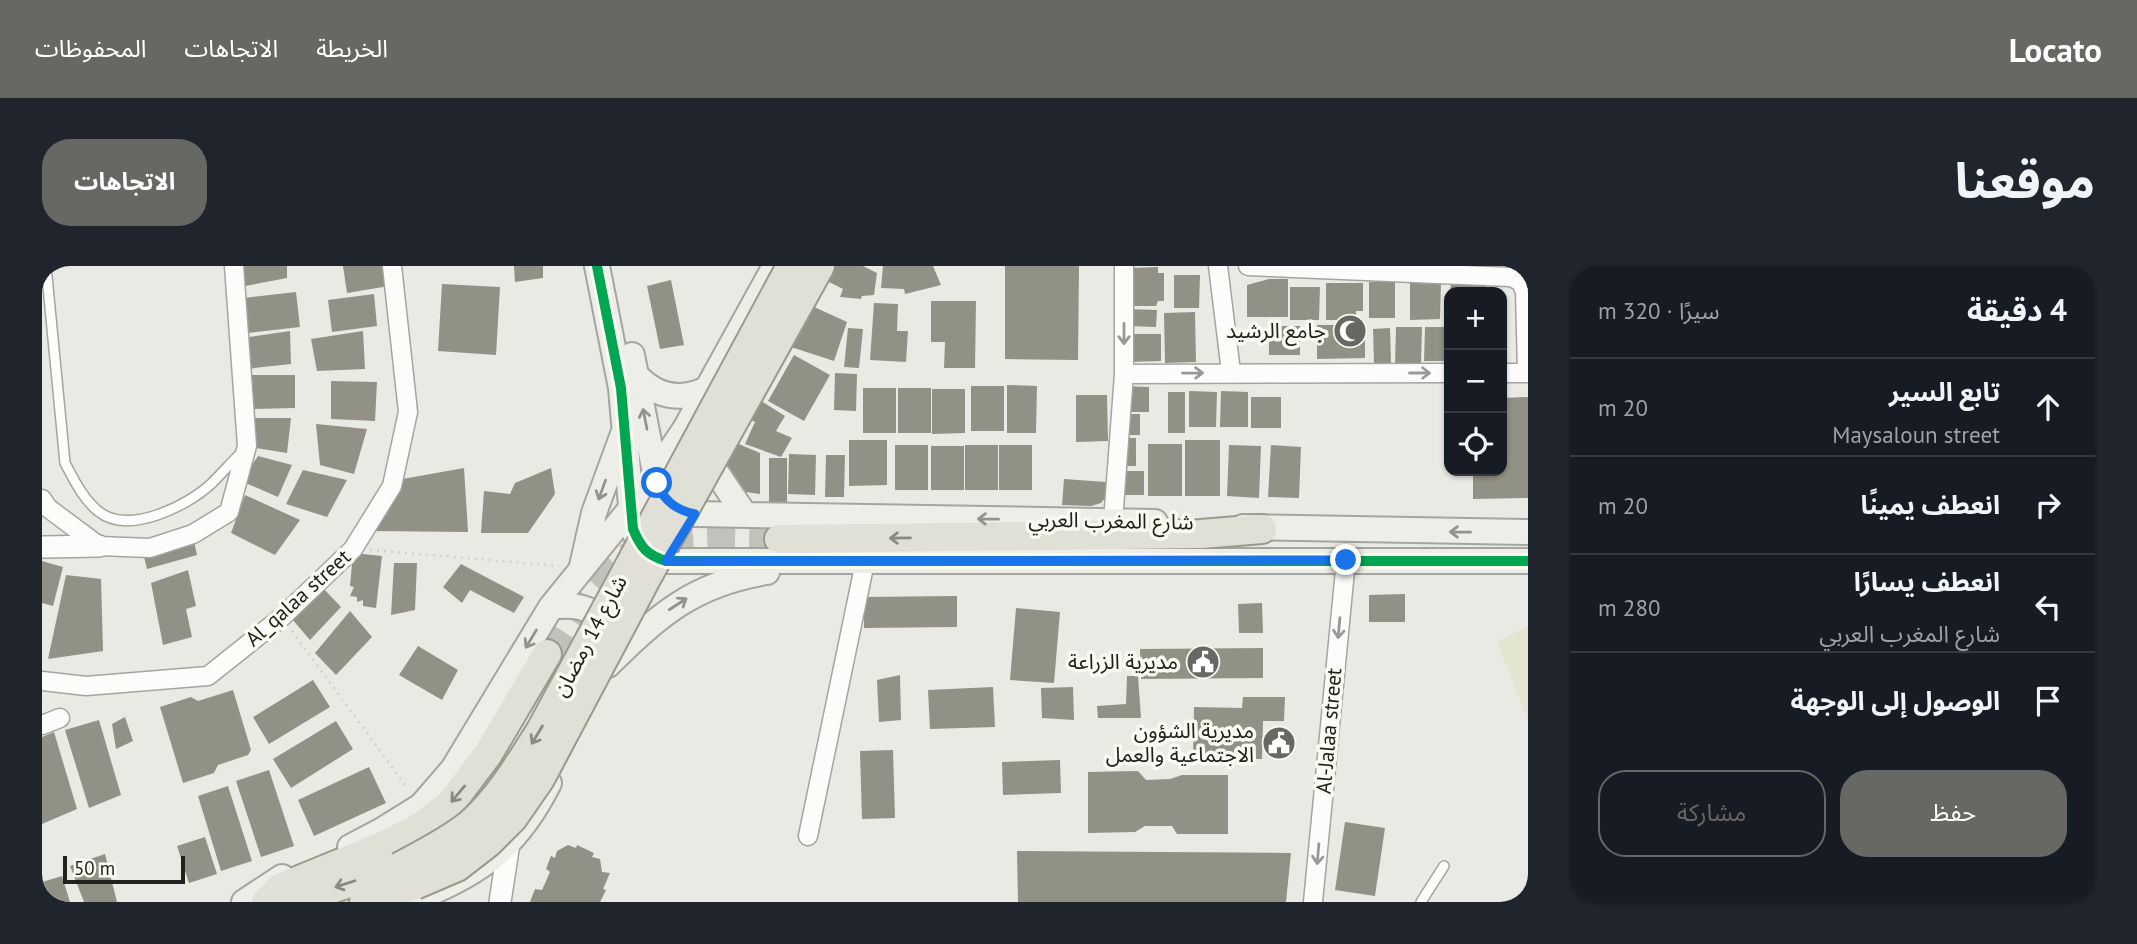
<!DOCTYPE html>
<html lang="ar">
<head>
<meta charset="utf-8">
<style>
	:root { --surface:#171b24; --page:#20242c; --text:#f1f3f6; --muted:#9ea1a6; --line:#363941; --accent:#676764 }
	body { margin:0; font-family:"PT Sans","Noto Sans Arabic",sans-serif; background:var(--page); color:var(--text); direction:rtl }
	.controls { position:absolute; right:21px; top:21px; display:grid; overflow:hidden; border-radius:14px; box-shadow:0 2px 5px #0004 }
	.controls button { width:63px; height:63px; display:grid; place-items:center; padding:0; border:0; border-bottom:2px solid var(--line); background:var(--surface); color:var(--text); font:35px sans-serif }
	.scale { position:absolute; left:21px; bottom:18px; width:122px; box-sizing:border-box; padding-left:7px; border:4px solid #21211e; border-top:0; font-size:19px; line-height:24px; white-space:nowrap; color:#21211e; -webkit-text-stroke:5px #f9faf0; paint-order:stroke }
	.stop { position:absolute; width:21px; height:21px; margin:-16px; border:5px solid #1a73e8; border-radius:50%; background:#fff }
	.stop.end { background:#1a73e8; border-color:#fff; box-shadow:0 2px 7px #0008 }
	.list { margin:0; padding:0; list-style:none }
	h2 { display:flex; justify-content:space-between; align-items:center; height:91px; margin:0; padding:0 28px; font-size:30px }
	h2 small { font-size:23px; font-weight:400; color:var(--muted) }
	.list li { display:grid; grid-template-columns:46px 1fr auto; gap:21px; align-items:center; box-sizing:border-box; height:98px; padding:0 28px; border-top:2px solid var(--line) }
	.list b { display:block; font-size:26px; white-space:nowrap }
	.list p { margin:0; font-size:23px; white-space:nowrap; color:var(--muted) }
	.list em { font-size:23px; font-style:normal; color:var(--muted) }
	.actions { display:flex; gap:14px; padding:21px 28px }
	.actions a { flex:1; padding:16px 0; border:2px solid var(--accent); border-radius:28px; text-align:center; font-size:24px; color:var(--accent) }
	.actions .main { background:var(--accent); color:#fff }
	.icon { flex:none; width:38px; height:38px; fill:none; stroke:currentColor; stroke-width:2; stroke-linecap:round; stroke-linejoin:round }
	.map { position:relative; flex:none; width:1486px; height:636px; overflow:hidden; direction:ltr; border-radius:28px }
	header { display:flex; align-items:center; gap:42px; box-sizing:border-box; height:98px; padding:0 35px; background:var(--accent); color:#fff }
	header strong { font-size:33px }
	nav { display:flex; gap:38px; margin-inline-start:auto; font-size:24px }
	.intro { display:flex; align-items:center; justify-content:space-between; box-sizing:border-box; height:168px; padding:0 42px }
	h1 { margin:0; font-size:49px }
	.button { padding:18px 32px; border-radius:28px; background:var(--accent); color:#fff; font-size:24px; font-weight:700 }
	main { display:flex; gap:42px; padding:0 42px }
	aside { flex:1; background:var(--surface); border-radius:28px; box-shadow:0 2px 5px #0004 }
	.map>svg:first-child { display:block }
	.green { fill:#e4e5d0 }
	.building { fill:#919185 }
	.lines { fill:none; stroke-linecap:round; stroke-linejoin:round }
	.primary-tunnel { stroke:#c2c2bd; stroke-width:28; stroke-dasharray:28 14; stroke-linecap:butt }
	.service-casing { stroke:#a4a4a1; stroke-width:12 }
	.minor-casing { stroke:#a4a4a1; stroke-width:21 }
	.tertiary-casing { stroke:#a4a4a1; stroke-width:24 }
	.secondary-casing { stroke:#a4a4a1; stroke-width:28 }
	.primary-casing { stroke:#9a998a; stroke-width:32 }
	.path { stroke:#d0d0d0; stroke-width:2.5; stroke-dasharray:2 5; stroke-linecap:butt }
	.service { stroke:#fcfcfb; stroke-width:9 }
	.minor { stroke:#fcfcfb; stroke-width:18 }
	.tertiary { stroke:#fcfcfb; stroke-width:21 }
	.secondary { stroke:#eeeee9; stroke-width:24 }
	.primary { stroke:#e0e0d7; stroke-width:28 }
	.primary-bridge-casing { stroke:#9a998a; stroke-width:32; stroke-linecap:butt }
	.primary-bridge { stroke:#e0e0d7; stroke-width:28 }
	.bus-1-casing { stroke:#f9faf0; stroke-width:16 }
	.bus-1 { stroke:#00a651; stroke-width:10 }
	.oneway { stroke:#999998 }
	.oneway2 { stroke:#92928e }
	.oneway3 { stroke:#8a8a84 }
	.route { stroke:#1a73e8; stroke-width:9 }
	.labels { text-anchor:middle; stroke-width:7; stroke-linejoin:round; paint-order:stroke }
	.poi-label { font-size:21px; fill:#21211e; stroke:#f9faf0; text-anchor:end }
	.street-label { font-size:21px; fill:#21211e; stroke:#f9faf0 }
</style>
</head>
<body>
<header>
<strong>Locato</strong>
<nav><a>الخريطة</a><a>الاتجاهات</a><a>المحفوظات</a></nav>
</header>
<div class="intro"><h1>موقعنا</h1><a class="button">الاتجاهات</a></div>
<main>
<aside>
<h2>4 دقيقة<small>سيرًا · 320 m</small></h2>
<ul class="list">
<li><svg class="icon" aria-label="ahead" viewBox="0 0 24 24"><path d="M12 20V5M6 11l6-6 6 6"/></svg><div><b>تابع السير</b><p>Maysaloun street</p></div><em>20 m</em></li>
<li><svg class="icon" aria-label="right" viewBox="0 0 24 24"><path d="M7 20v-9h11M14 6l5 5-5 5"/></svg><div><b>انعطف يمينًا</b></div><em>20 m</em></li>
<li><svg class="icon" aria-label="left" viewBox="0 0 24 24"><path d="M17 20v-9H6M10 6l-5 5 5 5"/></svg><div><b>انعطف يسارًا</b><p>شارع المغرب العربي</p></div><em>280 m</em></li>
<li><svg class="icon" aria-label="arrive" viewBox="0 0 24 24"><path d="M6 21V4h12l-3 4 3 4H6"/></svg><div><b>الوصول إلى الوجهة</b></div></li>
</ul>
<div class="actions"><a class="main">حفظ</a><a>مشاركة</a></div>
</aside>
<div class="map">
<svg width="1486" height="636" viewBox="0 0 1486 636">
	<rect width="100%" height="100%" fill="#eaeae5"/>
	<path class="green" d="M1486,360V455L1455,375Z"/>
	<path class="building" d="M196,0H245V12L198,21Z
		M301,0H344L347,20L305,27Z
		M472,0H501V12L473,16Z
		M792,0H821L835,7L832,29L820,30L819,33L798,31L801,23L783,14Z
		M841,0H891L899,19L863,28L862,23L839,22Z
		M963,0H1037L1036,94L963,93Z
		M1116,1V7H1122V35H1116L1114,40H1087V2Z
		M1132,9H1158L1157,42H1132Z
		M1227,13H1246V51H1205V19Z
		M629,14L642,79L618,83L605,20Z
		M1327,16H1353V52H1327Z
		M1284,17H1321V45H1314V54H1284Z
		M1368,17H1399L1398,53L1368,54Z
		M1409,17L1443,19L1446,26H1408Z
		M400,18L458,21L454,89L396,85Z
		M1248,21H1278L1277,54H1248Z
		M254,26L258,61L206,67L202,32Z
		M332,28L335,60L290,66L286,34Z
		M889,35H934L933,102H902L903,76H889Z
		M832,37L856,38L855,65H866L864,96L828,94Z
		M770,40L805,56L792,95L749,81Z
		M1084,43L1115,44L1114,61L1084,60Z
		M1153,46L1154,96L1123,97L1122,47Z
		M1275,59H1323V92L1275,93Z
		M1227,60H1258V89H1227Z
		M1354,61H1380L1379,98H1353Z
		M1383,61H1407V95H1382Z
		M806,62L821,63L817,102L802,101Z
		M1348,62L1349,97H1332L1331,63Z
		M248,65L249,98L204,103L201,72Z
		M321,65L323,103L275,105L269,73Z
		M1086,68H1119V95L1086,96Z
		M752,89L788,109L762,155L726,135Z
		M793,107L815,108L814,145L792,144Z
		M208,109H253V142L211,143Z
		M289,115L335,116L333,155L289,153Z
		M965,119L995,120L994,167H965Z
		M929,120H962V165H929Z
		M1081,120L1107,121V146H1081Z
		M821,122H854V167H821Z
		M856,122H889V167H856Z
		M890,123H923V167L890,168Z
		M1147,125L1175,126L1174,161H1147Z
		M1179,125L1206,126V161H1178Z
		M1126,126H1143V167H1126Z
		M1034,129H1065L1066,175L1034,176Z
		M1209,131H1239V162H1209Z
		M1486,131V232L1431,233V205H1460V132Z
		M716,133L743,150L734,165L750,172L739,191L703,178L713,156L705,152Z
		M1075,148H1098V169H1075Z
		M212,152H249L245,187L214,182Z
		M274,158L325,163L312,208L278,199Z
		M1073,172H1094V200H1074Z
		M807,174H845V219L807,220Z
		M1143,174H1178V230H1143Z
		M692,176L718,187V228L697,225L687,209L683,190Z
		M1106,178H1140V230H1106Z
		M853,179H886V224H853Z
		M923,179H956V224H923Z
		M957,179H990V224H957Z
		M1187,179L1219,180L1217,232L1185,230Z
		M1229,179L1259,181L1257,232L1226,231Z
		M889,180H922V224H889Z
		M747,188L774,189L773,229L746,228Z
		M784,189H803L802,231H783Z
		M216,190L250,199L236,231L199,215Z
		M727,192H745V239L727,240Z
		M422,202L426,266L329,265L355,214Z
		M509,202L513,228L486,267H439L442,225L468,228L473,217Z
		M261,204L305,214L285,251L244,238Z
		M1077,205H1102V229H1083L1079,226Z
		M1022,213L1064,216L1063,232L1059,237L1049,240L1020,239Z
		M203,229L258,254L233,289L189,267Z
		M152,275L155,289L105,303L101,286Z
		M311,287L340,290L334,342L321,340V334L315,336V331L308,330L312,321L308,320Z
		M0,295L21,301L11,340L0,337Z
		M352,297H375L373,344L349,349Z
		M419,298L482,331L472,347L428,324L420,337L401,321Z
		M146,304L154,340L144,343L150,371L121,379L109,317Z
		M24,309L59,313L61,385L6,393Z
		M281,322L299,341L268,374L250,353Z
		M1363,328V356H1327V329Z
		M915,330V361L822,362V331Z
		M1220,337L1221,367H1197L1196,338Z
		M974,342L1018,346L1012,417L968,414Z
		M308,345L330,371L294,409L273,387Z
		M376,380L416,404L400,434L357,409Z
		M1221,382V412L1099,413L1098,383Z
		M858,409L859,454L837,456L835,414Z
		M1085,410H1096L1099,452H1056L1055,440L1084,438Z
		M271,414L288,441L227,478L211,451Z
		M951,421L953,461L888,463L886,424Z
		M1031,421L1032,454L1000,452L999,422Z
		M191,424L209,484L206,489L176,499L172,507L141,517L118,441L149,431L156,435Z
		M1201,431H1243L1242,455H1221L1220,493L1151,492L1152,441L1200,442Z
		M83,451L91,475L74,483L70,458Z
		M57,454L79,529L47,542L23,464Z
		M294,455L311,483L249,522L231,493Z
		M12,466L35,543L0,558V471Z
		M851,484L853,552L820,553L818,485Z
		M1018,494L1019,527L961,529L960,496Z
		M327,501L344,537L272,570L256,534Z
		M227,504L252,580L219,591L194,515Z
		M1096,505L1104,514L1128,513L1140,509H1186V568H1135L1130,560H1103L1093,566L1046,567V506Z
		M186,520L210,595L179,605L156,530Z
		M1303,556L1343,562L1333,630L1293,624Z
		M163,571L175,608L147,617L135,580Z
		M526,579L534,582L535,579L552,587L550,591L558,593L560,606L568,607L561,623L564,624L558,636H488L493,623L500,624L508,606L504,603L509,590L513,592L515,585Z
		M975,585L1249,587L1244,636H976Z
		M63,588L75,636H42L28,600Z
		M20,610L28,636H0V616Z"/>
	<g class="lines">
		<path class="primary-tunnel" d="M505,388C524,360 541,328 566,305C612,263 680,273 737,273"/>
		<defs>
			<path id="service" d="M4,0L23,197C32,214 41,233 56,245C86,270 145,240 169,218C179,208 189,197 199,187
				M1379,636L1402,600"/>
			<path id="minor" d="M1176,0L1189,106
				M1206,0L1468,11L1478,15L1483,25L1485,107
				M1460,107H1486
				M1082,108L1407,107
				M0,233L6,242L57,280L108,282L151,268L187,246L205,180L192,0
				M1071,255L1082,108V0
				M0,415L44,420L166,410L240,351L311,283L350,220L366,146L350,0
				M0,459L18,452
				M766,570L823,296
				M1271,636L1304,294"/>
			<path id="tertiary" d="M0,281L57,280
				M458,636L467,577"/>
			<path id="secondary" d="M555,0L579,122L591,263C599,282 605,289 624,295H1486
				M590,89L615,217C622,235 634,244 653,248L1113,256
				M594,109C614,131 640,136 667,122
				M672,203L703,249
				M1201,261L1486,266
				M540,300L552,247L581,168
				M509,341C534,337 561,342 567,371
				M566,399C617,349 651,318 725,306
				M308,581L342,563L379,540L411,503L509,341L590,241L643,163L733,0
				M202,636L240,611
				M366,636C435,609 473,585 507,517"/>
			<path id="primary" d="M737,273L1159,268L1220,263
				M224,636L238,622L338,581L378,561L409,537L446,488L505,388
				M249,636L357,601
				M322,636L373,619"/>
		</defs>
		<use href="#service" class="service-casing"/>
		<use href="#minor" class="minor-casing"/>
		<use href="#tertiary" class="tertiary-casing"/>
		<use href="#secondary" class="secondary-casing"/>
		<use href="#primary" class="primary-casing"/>
		<path class="path" d="M328,284L517,300
			M250,365L366,523"/>
		<use href="#service" class="service"/>
		<use href="#minor" class="minor"/>
		<use href="#tertiary" class="tertiary"/>
		<use href="#secondary" class="secondary"/>
		<use href="#primary" class="primary"/>
		<defs>
			<path id="primary-bridge" d="M357,601C381,588 406,576 427,559C457,533 478,497 499,464L749,0
				M373,619L415,601L446,577L471,552L498,513L605,311L778,0"/>
		</defs>
		<use href="#primary-bridge" class="primary-bridge-casing"/>
		<use href="#primary-bridge" class="primary-bridge"/>
		<defs>
			<path id="bus-1" d="M555,0L579,122L591,263C599,282 605,289 624,295H1486"/>
		</defs>
		<use href="#bus-1" class="bus-1-casing"/>
		<use href="#bus-1" class="bus-1"/>
	</g>
	<defs><path id="oneway-shaft" d="M-6 0H5M1.5-3L5.5 0L1.5 3" fill="none" stroke-width="1.6" stroke-linecap="round" stroke-linejoin="round" transform="scale(1.75)"/></defs>
	<g class="oneway">
		<use href="#oneway-shaft" transform="translate(1082 68) rotate(90)"/>
		<use href="#oneway-shaft" transform="translate(1151 107) rotate(-1)"/>
		<use href="#oneway-shaft" transform="translate(1378 107)"/>
		<use href="#oneway-shaft" transform="translate(1297 362) rotate(95)"/>
		<use href="#oneway-shaft" transform="translate(1276 588) rotate(95)"/>
	</g>
	<g class="oneway2">
		<use href="#oneway-shaft" transform="translate(603 153) rotate(-101)"/>
		<use href="#oneway-shaft" transform="translate(560 224) rotate(110)"/>
		<use href="#oneway-shaft" transform="translate(946 253) rotate(-179)"/>
		<use href="#oneway-shaft" transform="translate(1418 266) rotate(-179)"/>
		<use href="#oneway-shaft" transform="translate(636 338) rotate(-33)"/>
		<use href="#oneway-shaft" transform="translate(489 373) rotate(121)"/>
	</g>
	<g class="oneway3">
		<use href="#oneway-shaft" transform="translate(858 272) rotate(179)"/>
		<use href="#oneway-shaft" transform="translate(495 469) rotate(121)"/>
		<use href="#oneway-shaft" transform="translate(416 528) rotate(130)"/>
		<use href="#oneway-shaft" transform="translate(303 618) rotate(162)"/>
	</g>
	<g class="lines">
		<path class="route" d="M615,217C622,235 634,244 653,248L624,295L1304,294"/>
	</g>
	<defs>
		<symbol id="mosque-disc" viewBox="-11 -11 22 22"><circle r="9.5" fill="#676764" stroke="#f9faf0"/><path d="M3.5-4.9A6 6 0 1 0 3.5 4.9A5 5 0 1 1 3.5-4.9Z" fill="#fff"/></symbol>
		<symbol id="civic-disc" viewBox="-11 -11 22 22"><circle r="9.5" fill="#676764" stroke="#f9faf0"/><path d="M-.6-6.5H3V-4.5H.6V-3L4-1V1h2V6H-6V1h2V-1L-.6-3ZM-1.2 2.5V6h2.4V2.5Z" fill="#fff"/></symbol>
	</defs>
	<g fill-rule="evenodd">
		<use href="#mosque-disc" x="1289" y="46" width="38" height="38"/>
		<use href="#civic-disc" x="1142" y="377" width="38" height="38"/>
		<use href="#civic-disc" x="1218" y="458" width="38" height="38"/>
	</g>
	<g class="labels">
		<g class="poi-label">
			<text x="1284" y="72">جامع الرشيد</text>
			<text x="1136" y="403">مديرية الزراعة</text>
			<text x="1212" y="472">مديرية الشؤون<tspan x="1212" dy="24">الاجتماعية والعمل</tspan></text>
		</g>
		<g class="street-label">
			<text transform="translate(1069 255) rotate(1)" y="7">شارع المغرب العربي</text>
			<text transform="translate(256 332) rotate(-42)" y="7">Al_qalaa street</text>
			<text transform="translate(548 370) rotate(-62)" y="7">شارع 14 رمضان</text>
			<text transform="translate(1287 465) rotate(-85)" y="7">Al-Jalaa street</text>
		</g>
	</g>
</svg>
<div class="controls">
<button>+</button>
<button>−</button>
<button><svg class="icon" aria-label="locate" viewBox="0 0 24 24"><circle cx="12" cy="12" r="6"/><path d="M12 2v4M12 18v4M2 12h4M18 12h4"/></svg></button>
</div>
<div class="scale">50 m</div>
<div class="stop" style="left:615px;top:217px"></div>
<div class="stop end" style="left:1304px;top:294px"></div>
</div>
</main>
</body>
</html>
